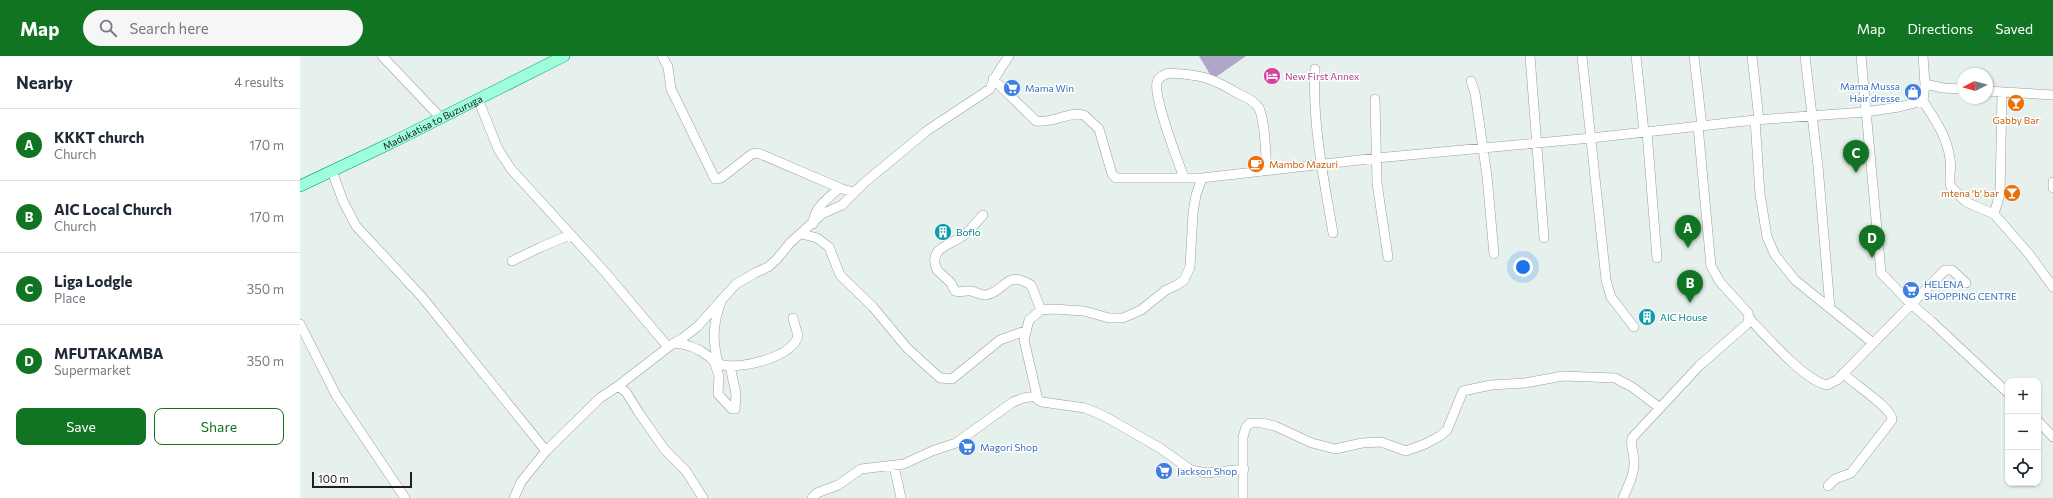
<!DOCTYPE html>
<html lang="en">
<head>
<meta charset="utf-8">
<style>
	:root { --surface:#fff; --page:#f6f6f7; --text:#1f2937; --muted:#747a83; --line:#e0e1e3; --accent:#117423 }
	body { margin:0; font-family:Commissioner,sans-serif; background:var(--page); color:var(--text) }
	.controls { position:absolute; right:12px; bottom:12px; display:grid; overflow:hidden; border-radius:8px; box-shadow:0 1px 3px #0004 }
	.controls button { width:36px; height:36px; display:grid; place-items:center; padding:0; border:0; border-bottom:1px solid var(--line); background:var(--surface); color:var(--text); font:20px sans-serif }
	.compass { position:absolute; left:1657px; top:12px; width:36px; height:36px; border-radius:50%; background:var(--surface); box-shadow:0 1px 3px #0004; rotate:264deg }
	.scale { position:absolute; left:12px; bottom:10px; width:100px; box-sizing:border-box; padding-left:4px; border:2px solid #202020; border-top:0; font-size:11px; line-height:14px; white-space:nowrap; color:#202020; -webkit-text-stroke:3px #fff; paint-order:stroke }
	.you { position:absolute; left:1223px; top:211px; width:14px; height:14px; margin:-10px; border:3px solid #fff; border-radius:50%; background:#1a73e8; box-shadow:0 0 0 6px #1a73e833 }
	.badge { display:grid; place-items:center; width:26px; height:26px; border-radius:50%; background:var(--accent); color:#fff; font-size:13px; font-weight:700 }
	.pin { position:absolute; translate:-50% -33px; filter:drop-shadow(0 1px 2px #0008) }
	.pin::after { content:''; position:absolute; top:21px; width:14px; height:12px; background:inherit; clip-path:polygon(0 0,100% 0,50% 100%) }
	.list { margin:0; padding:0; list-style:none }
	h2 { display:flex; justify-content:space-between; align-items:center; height:52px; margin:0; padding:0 16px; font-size:17px }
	h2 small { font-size:13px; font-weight:400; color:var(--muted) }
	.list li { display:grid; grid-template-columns:26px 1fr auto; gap:12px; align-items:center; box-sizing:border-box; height:72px; padding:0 16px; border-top:1px solid var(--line) }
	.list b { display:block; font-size:15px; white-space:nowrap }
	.list p { margin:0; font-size:13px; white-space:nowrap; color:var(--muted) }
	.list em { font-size:13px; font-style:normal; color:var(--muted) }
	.actions { display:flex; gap:8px; padding:12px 16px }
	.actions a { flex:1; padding:9px 0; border:1px solid var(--accent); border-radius:8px; text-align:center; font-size:14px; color:var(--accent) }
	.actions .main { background:var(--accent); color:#fff }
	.icon { flex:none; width:22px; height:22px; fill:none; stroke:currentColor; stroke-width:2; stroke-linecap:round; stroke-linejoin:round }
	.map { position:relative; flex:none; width:1753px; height:442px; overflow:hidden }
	header { display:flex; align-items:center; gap:24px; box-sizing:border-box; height:56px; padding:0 20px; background:var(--accent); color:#fff }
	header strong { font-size:19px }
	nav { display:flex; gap:22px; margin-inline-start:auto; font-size:14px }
	.search { width:280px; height:36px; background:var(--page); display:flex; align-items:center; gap:10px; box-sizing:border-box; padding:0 14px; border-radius:22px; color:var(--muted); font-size:15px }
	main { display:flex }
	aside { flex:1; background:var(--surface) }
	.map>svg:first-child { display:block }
	.cemetery { fill:#aea7ca }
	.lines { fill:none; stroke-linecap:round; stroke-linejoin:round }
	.minor-casing { stroke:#9d9d9d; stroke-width:10 }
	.major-casing { stroke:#009c71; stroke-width:12 }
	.minor { stroke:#fff; stroke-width:9 }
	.major { stroke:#9efeda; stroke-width:11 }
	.labels { text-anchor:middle; stroke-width:3; stroke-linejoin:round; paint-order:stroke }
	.hotel-label { font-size:10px; fill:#b23c85; stroke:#fff; text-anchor:start }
	.shop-label { font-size:10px; fill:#366cbe; stroke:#fff; text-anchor:start }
	.food-label { font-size:10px; fill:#c56008; stroke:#fff }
	.street-label { font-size:10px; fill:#202020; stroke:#fff }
	.culture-label { font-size:10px; fill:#0d838f; stroke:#fff; text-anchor:start }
</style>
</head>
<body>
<header>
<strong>Map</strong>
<div class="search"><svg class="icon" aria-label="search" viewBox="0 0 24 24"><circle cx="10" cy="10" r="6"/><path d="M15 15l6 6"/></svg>Search here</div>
<nav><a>Map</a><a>Directions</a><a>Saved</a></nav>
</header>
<main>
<aside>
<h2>Nearby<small>4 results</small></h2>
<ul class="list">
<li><span class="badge">A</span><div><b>KKKT church</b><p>Church</p></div><em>170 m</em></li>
<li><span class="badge">B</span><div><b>AIC Local Church</b><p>Church</p></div><em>170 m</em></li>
<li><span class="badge">C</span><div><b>Liga Lodgle</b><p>Place</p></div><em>350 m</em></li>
<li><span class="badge">D</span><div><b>MFUTAKAMBA</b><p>Supermarket</p></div><em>350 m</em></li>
</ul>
<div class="actions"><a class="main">Save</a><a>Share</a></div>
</aside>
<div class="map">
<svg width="1753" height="442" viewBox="0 0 1753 442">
	<rect width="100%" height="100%" fill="#e6f1ee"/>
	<path class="cemetery" d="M899,0H946L913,23Z"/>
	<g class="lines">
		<defs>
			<path id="minor" d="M82,0L140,61
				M362,0L368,11L371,33L415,123L421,122L452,98L458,97L542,133L554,136
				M1230,0L1244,182
				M1282,0L1306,224L1311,241L1334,271
				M1336,0L1344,76
				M1394,0L1402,70
				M1452,0L1459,64
				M1505,0L1518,110L1530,252
				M1561,0L1581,217L1611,248L1631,265L1708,337
				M1015,13C1012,68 1024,124 1033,177
				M693,23L736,65C753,68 768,55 784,59L799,73L812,118L816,122H902L1077,102L1291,82L1455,64L1565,56L1599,51L1623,45L1625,28L1623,0
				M1171,25L1175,37L1187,120L1194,198
				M1625,28L1643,32L1663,33
				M1687,35L1753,39
				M178,43L198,93L211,113L305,216L368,291
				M1075,43L1077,127L1088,201
				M1623,45C1635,64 1647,80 1650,103C1652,113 1648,122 1651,131L1666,146L1694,158L1729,198L1753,231
				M1455,64L1460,138L1467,181L1475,199L1495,224L1573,287
				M1347,76L1357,202
				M32,115L43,145L56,170L122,241L246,395
				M884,122C878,105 853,41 857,26C859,20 864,19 869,17C903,19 910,21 939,38C946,41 955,45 959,52C966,70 965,95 967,114
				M902,122L896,139L893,157L890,211L884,224L877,229L866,234L841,254L823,262H809L784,255L753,253L741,254L729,264L724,284L738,344L742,346L785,352L804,360L860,392L891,414L907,417L944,413
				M1753,126V132
				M1694,158L1700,138L1702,37
				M683,159C677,165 671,174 664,179C652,189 627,191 637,214L651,227L655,235C661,237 666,234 671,235C676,236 682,240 686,239C707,235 705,213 731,229L741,254
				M513,168C514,151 528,143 539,132
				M502,178L517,182L529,191L540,219L573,251L607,292L640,322L652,323L700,284L725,275
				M212,205L241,191L270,179
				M1449,262C1466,280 1505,325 1527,329L1537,324L1645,214H1652L1666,227
				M0,268L36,339L105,442
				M374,287C387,288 398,292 408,300C412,303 417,308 423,309C443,313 492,301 498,280L493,262
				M414,305L419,320L418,338L432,353H435L436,338L430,310
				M418,307C412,282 413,269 421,245
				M318,330L326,336L339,357L365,394L386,415L403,442
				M1738,365L1753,381
				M594,410L601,442
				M1528,430L1535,423L1551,417L1592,364C1593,352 1553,328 1543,317
				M214,442L221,426L246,395L300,342L318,330L371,289L383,282L398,270L436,228L455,217L468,211L477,203L490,187L522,158L542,149L564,127L628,74L690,33C694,21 702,10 709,0
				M512,442L517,437L538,429L561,413L604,408L632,395L656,387L713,346L723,342L737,340
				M943,442V381L946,371L950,367H962L975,370L1012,387L1035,393L1062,387L1081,386L1106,395L1125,388L1140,380L1147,374L1163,335L1191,329L1225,327L1263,320L1315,322L1332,331L1360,352
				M1323,442C1328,430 1335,417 1334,405C1334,396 1330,391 1332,382L1399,310L1447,268L1449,262L1448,257L1420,226L1411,210L1398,70"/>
			<g id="major">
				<path id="s1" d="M0,130L91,87L264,0"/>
			</g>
		</defs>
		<use href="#minor" class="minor-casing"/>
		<use href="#major" class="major-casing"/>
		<use href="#minor" class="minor"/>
		<use href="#major" class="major"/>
	</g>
	<defs>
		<symbol id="hotel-disc" viewBox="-11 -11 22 22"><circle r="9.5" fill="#d1479c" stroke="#fff"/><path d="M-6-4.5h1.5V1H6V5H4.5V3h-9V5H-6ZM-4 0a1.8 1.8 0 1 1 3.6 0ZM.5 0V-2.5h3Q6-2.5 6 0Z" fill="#fff"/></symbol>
		<symbol id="supermarket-disc" viewBox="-11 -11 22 22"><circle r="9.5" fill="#3f7fe0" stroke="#fff"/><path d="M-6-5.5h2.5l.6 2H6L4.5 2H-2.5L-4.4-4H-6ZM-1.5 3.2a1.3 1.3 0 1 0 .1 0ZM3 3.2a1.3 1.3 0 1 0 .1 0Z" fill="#fff"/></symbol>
		<symbol id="shop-disc" viewBox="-11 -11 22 22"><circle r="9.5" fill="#3f7fe0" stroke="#fff"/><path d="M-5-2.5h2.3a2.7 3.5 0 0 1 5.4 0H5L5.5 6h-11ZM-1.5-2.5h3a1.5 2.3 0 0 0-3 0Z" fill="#fff"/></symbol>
		<symbol id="bar-disc" viewBox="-11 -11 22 22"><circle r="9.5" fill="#e8710a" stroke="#fff"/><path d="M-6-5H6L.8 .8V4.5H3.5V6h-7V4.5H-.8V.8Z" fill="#fff"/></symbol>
		<symbol id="cafe-disc" viewBox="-11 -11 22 22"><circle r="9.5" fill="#e8710a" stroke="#fff"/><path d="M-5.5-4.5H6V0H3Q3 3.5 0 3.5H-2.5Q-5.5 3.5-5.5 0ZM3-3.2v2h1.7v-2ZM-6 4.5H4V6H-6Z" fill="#fff"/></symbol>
		<symbol id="building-disc" viewBox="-11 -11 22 22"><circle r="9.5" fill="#0f9aa8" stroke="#fff"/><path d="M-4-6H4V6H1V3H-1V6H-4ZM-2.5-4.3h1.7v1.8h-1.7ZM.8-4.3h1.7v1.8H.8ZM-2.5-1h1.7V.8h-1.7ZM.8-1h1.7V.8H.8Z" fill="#fff"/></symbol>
	</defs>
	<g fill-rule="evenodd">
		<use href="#hotel-disc" x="962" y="10" width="20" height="20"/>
		<use href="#supermarket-disc" x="702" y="22" width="20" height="20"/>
		<use href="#shop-disc" x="1603" y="26" width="20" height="20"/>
		<use href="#bar-disc" x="1706" y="37" width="20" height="20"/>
		<use href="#cafe-disc" x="946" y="98" width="20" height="20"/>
		<use href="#bar-disc" x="1702" y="127" width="20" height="20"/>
		<use href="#building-disc" x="633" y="166" width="20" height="20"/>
		<use href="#supermarket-disc" x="1601" y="224" width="20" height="20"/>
		<use href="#building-disc" x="1337" y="251" width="20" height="20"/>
		<use href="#supermarket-disc" x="657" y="381" width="20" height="20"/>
		<use href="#supermarket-disc" x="854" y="405" width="20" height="20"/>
	</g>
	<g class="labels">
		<g class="hotel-label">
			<text x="985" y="24">New First Annex</text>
		</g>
		<g class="shop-label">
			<text x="1600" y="34" text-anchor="end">Mama Mussa<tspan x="1600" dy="12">Hair dresse</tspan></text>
			<text x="725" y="36">Mama Win</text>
			<text x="1624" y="232">HELENA<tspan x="1624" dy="12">SHOPPING CENTRE</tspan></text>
			<text x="680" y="395">Magori Shop</text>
			<text x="877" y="419">Jackson Shop</text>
		</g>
		<g class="food-label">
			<text x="1716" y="68">Gabby Bar</text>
			<text x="969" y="112" text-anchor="start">Mambo Mazuri</text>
			<text x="1699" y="141" text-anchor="end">mtena 'b' bar</text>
		</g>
		<g class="street-label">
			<text dy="4" stroke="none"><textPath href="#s1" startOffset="147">Madukatisa to Buzuruga</textPath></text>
		</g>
		<g class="culture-label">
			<text x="656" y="180">Boflo</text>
			<text x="1360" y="265">AIC House</text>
		</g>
	</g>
</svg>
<div class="controls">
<button>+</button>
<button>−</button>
<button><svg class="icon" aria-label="locate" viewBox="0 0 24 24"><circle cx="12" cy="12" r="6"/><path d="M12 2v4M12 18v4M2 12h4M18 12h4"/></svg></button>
</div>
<svg class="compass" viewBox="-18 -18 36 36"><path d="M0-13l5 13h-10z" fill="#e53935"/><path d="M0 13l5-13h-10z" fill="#747a83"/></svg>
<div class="scale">100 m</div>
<div class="you"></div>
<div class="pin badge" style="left:1388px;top:192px">A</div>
<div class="pin badge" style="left:1390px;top:247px">B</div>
<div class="pin badge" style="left:1556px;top:117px">C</div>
<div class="pin badge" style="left:1572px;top:202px">D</div>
</div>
</main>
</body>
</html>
